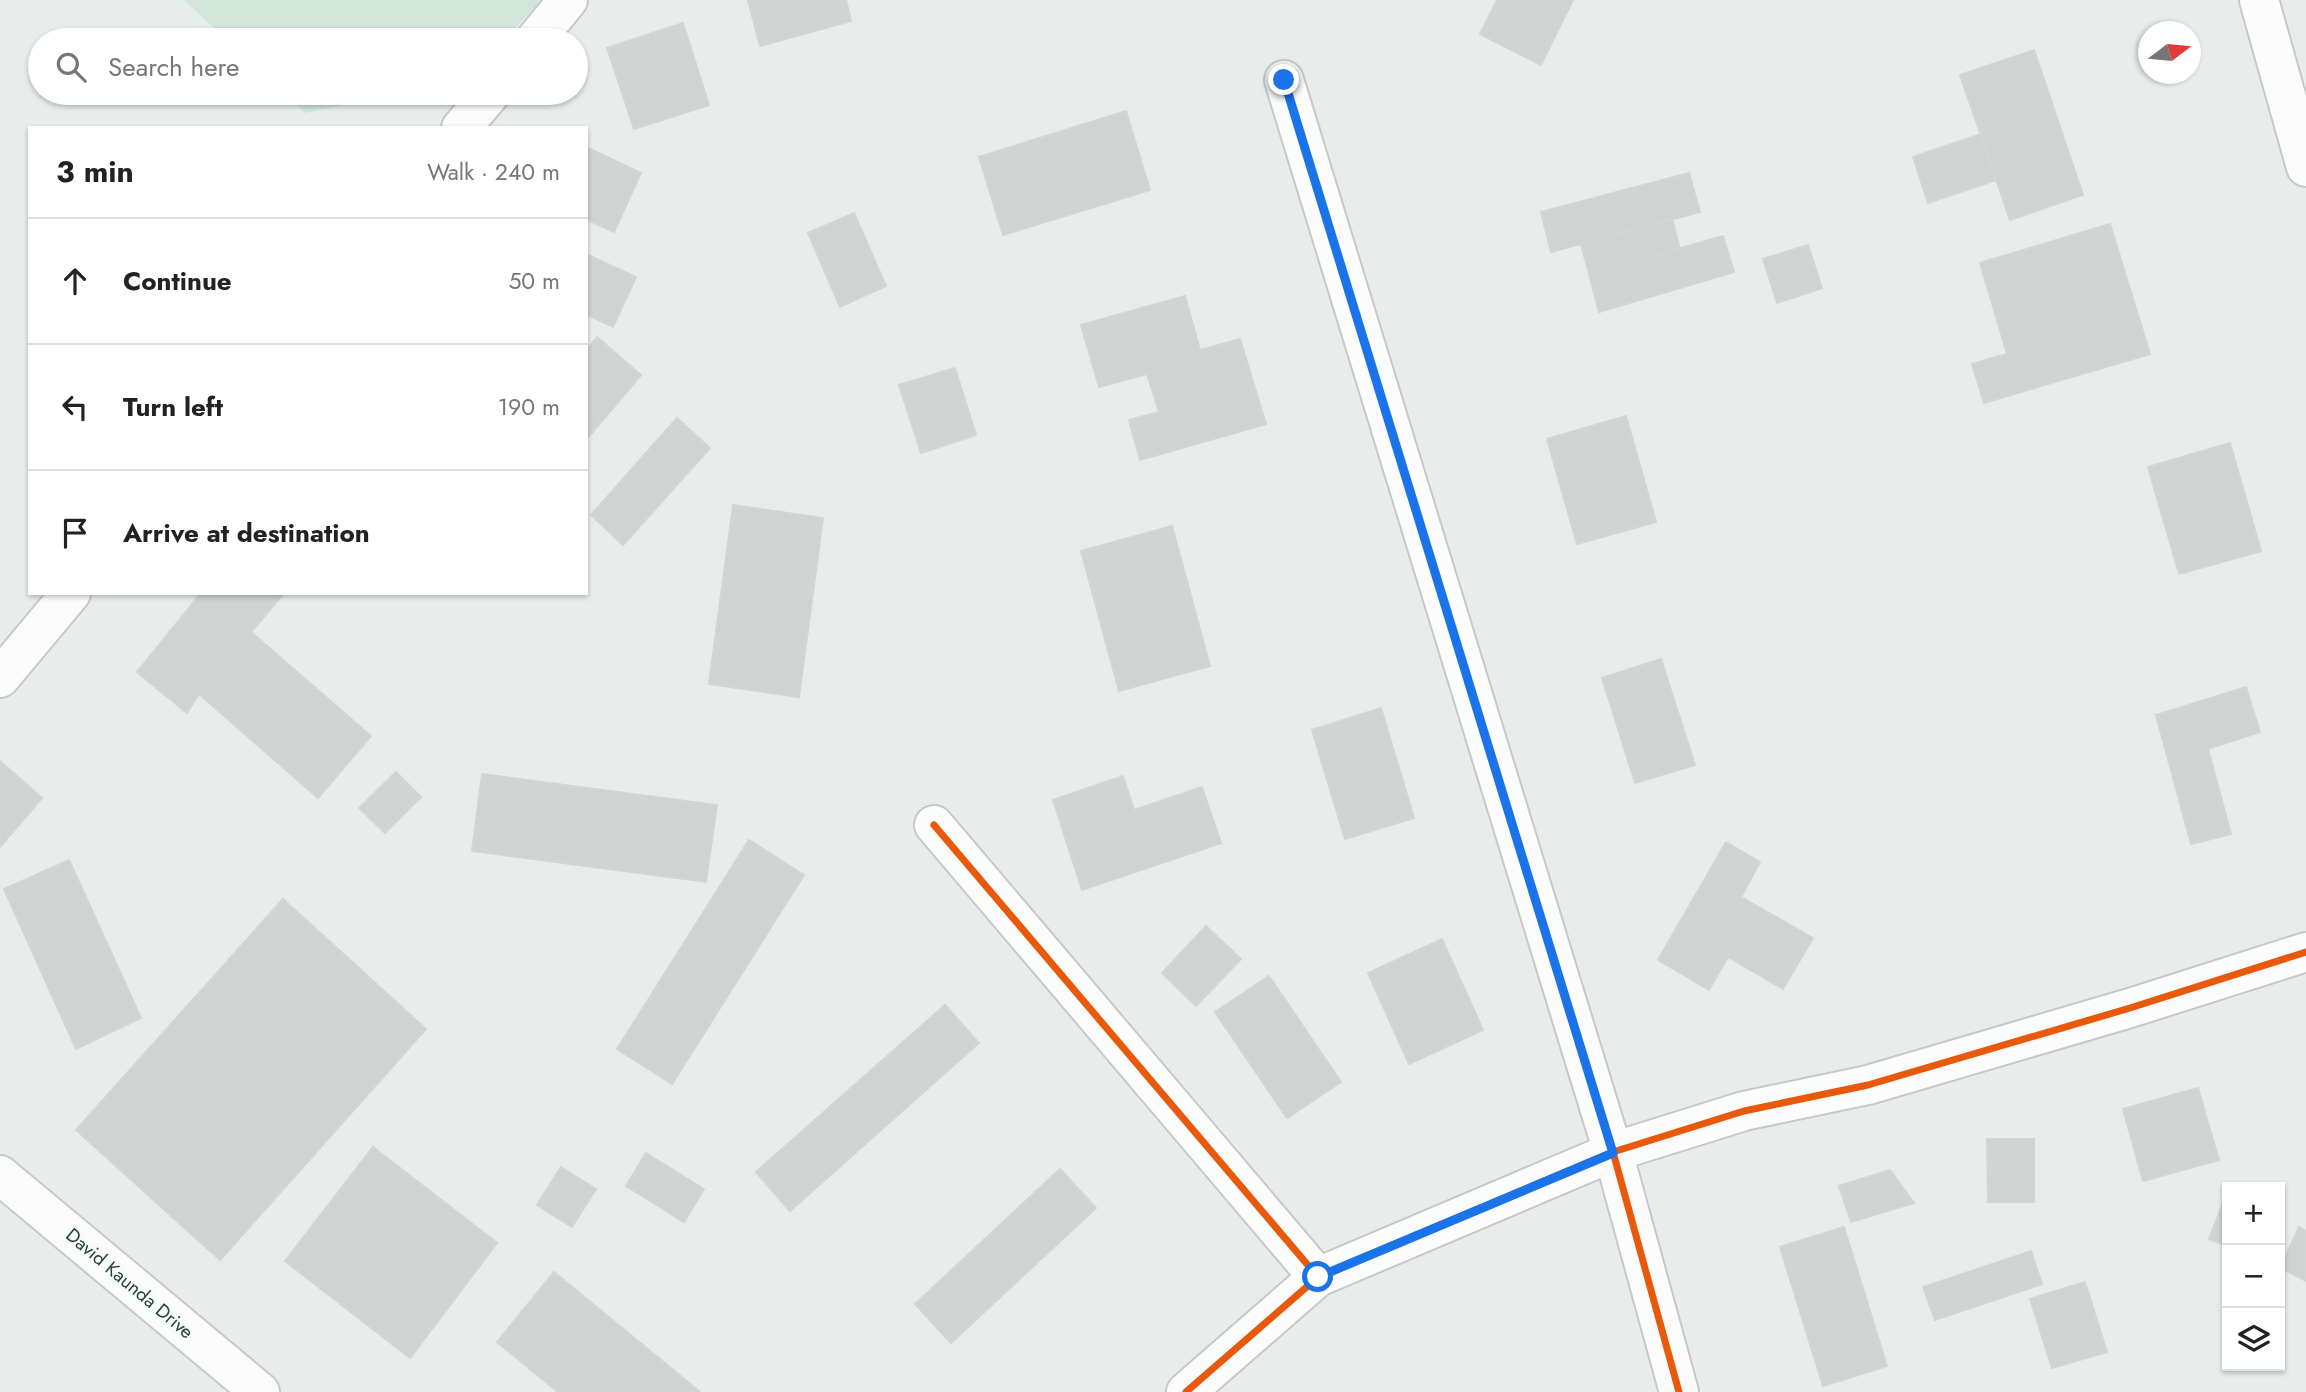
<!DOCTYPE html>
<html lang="en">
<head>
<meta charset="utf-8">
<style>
	:root { --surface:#fff; --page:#f6f6f6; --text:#222; --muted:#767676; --line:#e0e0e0 }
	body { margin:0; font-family:Jost,sans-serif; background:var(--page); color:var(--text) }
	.controls { position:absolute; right:21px; bottom:21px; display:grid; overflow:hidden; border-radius:0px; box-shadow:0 2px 5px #0004 }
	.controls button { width:63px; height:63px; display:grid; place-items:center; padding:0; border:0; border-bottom:2px solid var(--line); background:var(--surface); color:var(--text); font:35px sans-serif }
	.compass { position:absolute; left:2138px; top:21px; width:63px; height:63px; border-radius:50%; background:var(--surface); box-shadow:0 2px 5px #0004; rotate:74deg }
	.stop { position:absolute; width:21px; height:21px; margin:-16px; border:5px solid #1a73e8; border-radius:50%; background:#fff }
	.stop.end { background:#1a73e8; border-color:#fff; box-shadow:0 2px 7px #0008 }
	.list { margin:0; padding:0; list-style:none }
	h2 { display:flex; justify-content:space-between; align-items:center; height:91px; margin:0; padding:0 28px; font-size:30px }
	h2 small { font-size:23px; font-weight:400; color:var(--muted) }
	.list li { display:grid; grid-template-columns:46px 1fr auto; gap:21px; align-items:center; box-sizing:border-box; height:126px; padding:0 28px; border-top:2px solid var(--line) }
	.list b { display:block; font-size:26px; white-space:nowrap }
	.list em { font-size:23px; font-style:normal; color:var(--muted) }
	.icon { flex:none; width:38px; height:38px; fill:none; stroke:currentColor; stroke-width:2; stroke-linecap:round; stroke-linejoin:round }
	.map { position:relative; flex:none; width:2306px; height:1392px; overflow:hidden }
	.search { position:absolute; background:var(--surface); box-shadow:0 2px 5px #0004; left:28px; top:28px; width:560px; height:77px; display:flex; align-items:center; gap:18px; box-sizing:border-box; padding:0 24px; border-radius:38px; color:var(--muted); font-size:26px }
	.panel { position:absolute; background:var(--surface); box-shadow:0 2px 5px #0004; left:28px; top:126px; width:560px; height:469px; border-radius:0px }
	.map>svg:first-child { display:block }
	.green { fill:#d1e6d8 }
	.building { fill:#cfd4d2; stroke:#d1d6d4; stroke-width:2 }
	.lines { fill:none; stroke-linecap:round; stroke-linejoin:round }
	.minor-casing { stroke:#c5cac8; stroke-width:42 }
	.minor { stroke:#fcfcfc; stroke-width:38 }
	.cycleway-casing { stroke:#f7fbf9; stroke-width:11 }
	.cycleway { stroke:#e8590c; stroke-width:7 }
	.route { stroke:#1a73e8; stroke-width:9 }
	.labels { text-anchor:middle; stroke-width:7; stroke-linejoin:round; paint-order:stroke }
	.street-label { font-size:19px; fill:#24423a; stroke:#f7fbf9 }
</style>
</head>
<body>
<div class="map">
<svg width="2306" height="1392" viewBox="0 0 2306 1392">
	<rect width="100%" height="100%" fill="#e8edeb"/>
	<path class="green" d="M184,0H542L503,40H227Z
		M283,93H403L305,113Z"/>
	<path class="building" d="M748,0H846L851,21L760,46Z
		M1497,0H1573L1541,65L1480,34Z
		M683,23L709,105L634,129L607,48Z
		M2034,50L2083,195L2010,220L1960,75Z
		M1126,111L1150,190L1003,235L979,157Z
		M1981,134L1996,180L1928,203L1913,157Z
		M586,147L641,173L614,232L586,219Z
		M1689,173L1700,212L1551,252L1541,212Z
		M854,213L886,286L840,307L808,233Z
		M1672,218L1680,249L1589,274L1581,244Z
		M2110,224L2150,354L1984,403L1972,364L2007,354L1980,263Z
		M1723,236L1734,272L1599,312L1589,274Z
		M1808,245L1822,288L1777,303L1763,259Z
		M586,254L636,277L613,327L586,314Z
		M1185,296L1200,350L1240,339L1266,424L1140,460L1129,420L1159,412L1147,374L1099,387L1081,325Z
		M597,337L641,375L586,440V350Z
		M955,368L976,435L921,453L899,385Z
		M1626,416L1656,522L1577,544L1547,439Z
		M677,418L710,448L623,545L591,515Z
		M2230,443L2261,551L2179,574L2148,467Z
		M733,505L823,518L799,697L709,684Z
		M1172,526L1210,666L1119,691L1081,551Z
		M201,593H284L199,694L187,713L137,672Z
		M251,632L371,736L318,798L199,694Z
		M1661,659L1695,765L1635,783L1602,678Z
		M2246,687L2260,732L2208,749L2156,715Z
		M1381,708L1414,818L1345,839L1312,730Z
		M2156,715L2208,749L2231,834L2191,844Z
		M0,761L42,798L0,847Z
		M396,772L421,797L385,833L359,808Z
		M482,774L717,805L706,882L472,851Z
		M1123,776L1134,810L1202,787L1221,843L1082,890L1053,800Z
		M749,840L804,875L672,1084L617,1049Z
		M1726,842L1760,862L1741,897L1813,938L1783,989L1728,957L1709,990L1658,960Z
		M69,860L141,1018L76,1049L4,889Z
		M283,899L426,1029L220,1260L76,1130Z
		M1206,926L1241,959L1196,1006L1162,973Z
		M1442,939L1483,1030L1409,1064L1368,973Z
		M1269,976L1341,1082L1287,1118L1215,1012Z
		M945,1005L979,1043L790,1211L756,1172Z
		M2198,1088L2219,1160L2143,1181L2123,1109Z
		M1987,1139H2034V1202H1988Z
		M373,1147L497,1243L410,1358L285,1261Z
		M646,1153L704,1189L684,1222L626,1186Z
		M561,1167L596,1189L572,1227L537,1205Z
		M1060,1169L1096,1208L951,1343L915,1304Z
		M1890,1170L1914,1203L1851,1222L1839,1186Z
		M2227,1193V1246L2209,1239Z
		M1844,1227L1887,1366L1823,1386L1780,1247Z
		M2299,1227L2306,1231V1281L2280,1268Z
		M2031,1251L2042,1284L1935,1320L1923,1287Z
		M554,1272L699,1391L698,1392H558L497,1342Z
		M2085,1282L2107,1352L2052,1368L2030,1299Z"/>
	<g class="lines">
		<defs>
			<path id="minor" d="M2259,0L2306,167
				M535,40L568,0
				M1284,80L1613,1152L1679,1392
				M461,128L491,93
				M0,678L71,593
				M934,825L1318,1277
				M0,1175L260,1392
				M1186,1392L1318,1277L1613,1152L1744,1111L1868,1085L2130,1008L2306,952"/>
		</defs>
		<use href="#minor" class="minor-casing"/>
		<use href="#minor" class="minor"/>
		<defs>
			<path id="cycleway" d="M1284,80L1613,1152L1679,1392
				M934,825L1318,1277
				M1186,1392L1318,1277L1613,1152L1744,1111L1868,1085L2130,1008L2306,952"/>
		</defs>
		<use href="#cycleway" class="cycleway-casing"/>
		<use href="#cycleway" class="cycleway"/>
	</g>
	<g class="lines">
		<path class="route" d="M1284,80L1613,1153L1318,1277"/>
	</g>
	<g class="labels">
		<g class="street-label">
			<text transform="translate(130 1283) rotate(40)" y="7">David Kaunda Drive</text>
		</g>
	</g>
</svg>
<div class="controls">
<button>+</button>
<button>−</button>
<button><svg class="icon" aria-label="layers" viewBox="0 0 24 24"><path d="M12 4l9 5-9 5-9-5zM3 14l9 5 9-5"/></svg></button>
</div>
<svg class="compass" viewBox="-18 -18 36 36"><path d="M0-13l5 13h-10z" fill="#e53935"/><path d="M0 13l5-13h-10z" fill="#767676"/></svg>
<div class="stop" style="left:1318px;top:1277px"></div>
<div class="stop end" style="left:1284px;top:80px"></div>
<div class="search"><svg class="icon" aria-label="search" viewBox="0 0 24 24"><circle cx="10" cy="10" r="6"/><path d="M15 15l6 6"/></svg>Search here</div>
<section class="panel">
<h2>3 min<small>Walk · 240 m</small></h2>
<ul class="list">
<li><svg class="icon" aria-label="ahead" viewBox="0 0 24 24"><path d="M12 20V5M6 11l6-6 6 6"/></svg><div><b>Continue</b></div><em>50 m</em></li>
<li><svg class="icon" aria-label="left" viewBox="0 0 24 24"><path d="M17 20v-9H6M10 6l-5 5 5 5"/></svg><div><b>Turn left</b></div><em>190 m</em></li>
<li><svg class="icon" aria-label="arrive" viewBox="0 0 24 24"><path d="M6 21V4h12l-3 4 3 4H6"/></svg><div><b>Arrive at destination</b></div></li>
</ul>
</section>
</div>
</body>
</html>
